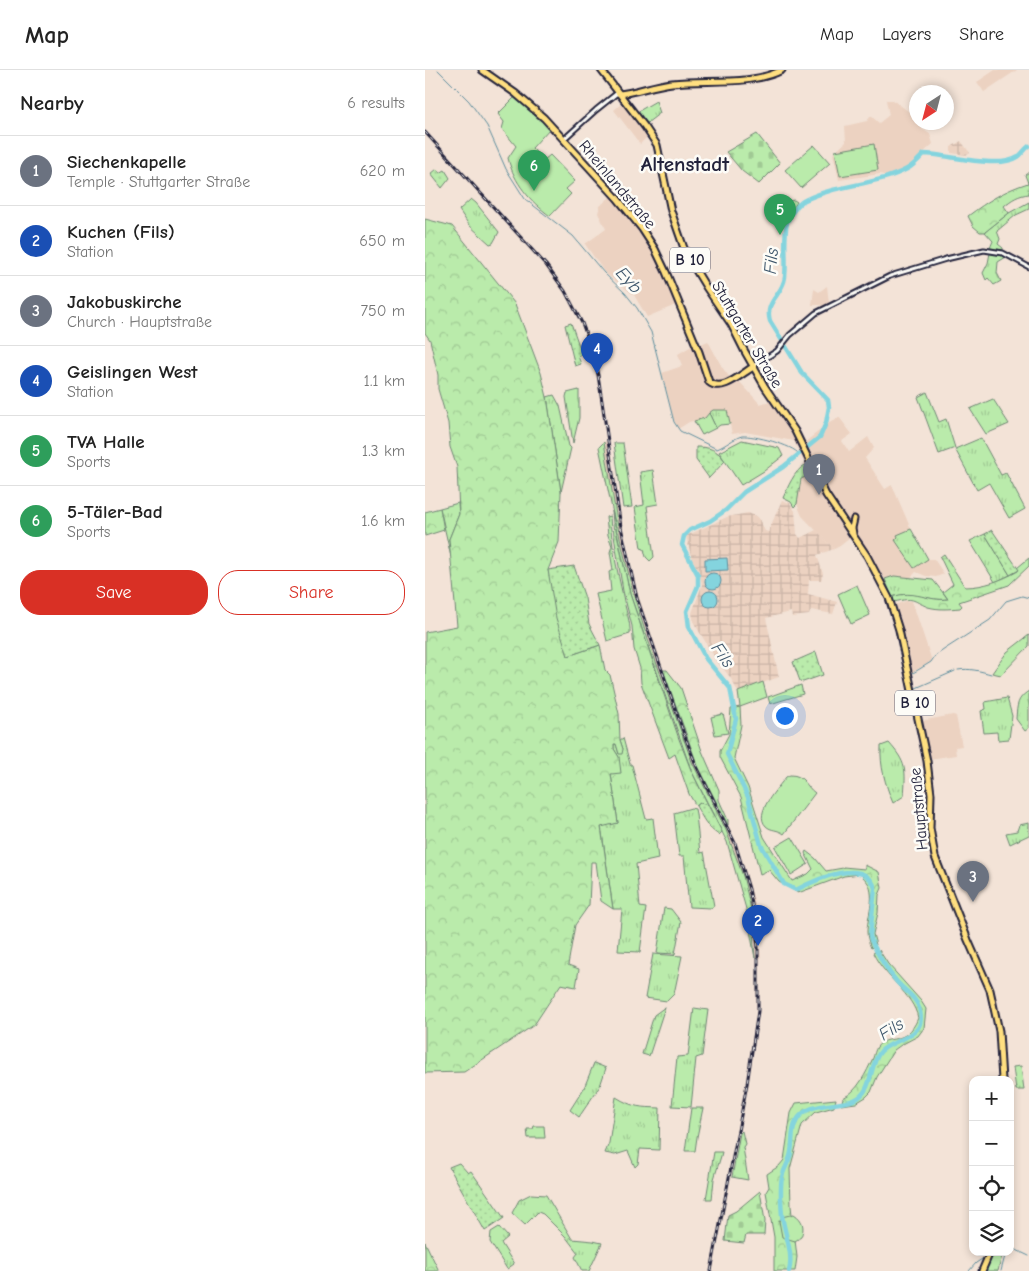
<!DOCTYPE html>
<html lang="en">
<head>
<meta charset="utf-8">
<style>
	:root { --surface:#fff; --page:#f2f2f2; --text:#222; --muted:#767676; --line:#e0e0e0; --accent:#d93025 }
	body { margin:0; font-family:"Comic Neue",sans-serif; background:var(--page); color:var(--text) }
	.controls { position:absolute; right:15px; bottom:15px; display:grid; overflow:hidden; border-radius:10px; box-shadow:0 2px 8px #0003 }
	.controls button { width:45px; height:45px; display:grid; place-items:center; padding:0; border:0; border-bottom:1px solid var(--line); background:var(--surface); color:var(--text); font:25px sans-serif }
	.compass { position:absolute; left:484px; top:15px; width:45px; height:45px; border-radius:50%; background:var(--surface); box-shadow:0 2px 8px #0003; rotate:216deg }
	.you { position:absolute; left:359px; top:645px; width:18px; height:18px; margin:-12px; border:4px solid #fff; border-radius:50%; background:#1a73e8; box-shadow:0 0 0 8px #1a73e833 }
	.badge { display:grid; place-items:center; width:32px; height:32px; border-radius:50%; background:var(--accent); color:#fff; font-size:16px; font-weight:700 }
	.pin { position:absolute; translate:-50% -41px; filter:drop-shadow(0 1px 2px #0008) }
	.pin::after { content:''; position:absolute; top:26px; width:18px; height:15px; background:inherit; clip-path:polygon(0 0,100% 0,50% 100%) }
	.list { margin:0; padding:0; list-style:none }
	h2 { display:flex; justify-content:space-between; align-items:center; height:65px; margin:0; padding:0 20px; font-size:21px }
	h2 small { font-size:16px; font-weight:400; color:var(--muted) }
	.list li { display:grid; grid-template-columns:32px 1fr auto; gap:15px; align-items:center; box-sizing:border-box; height:70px; padding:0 20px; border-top:1px solid var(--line) }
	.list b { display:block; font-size:19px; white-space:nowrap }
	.list p { margin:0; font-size:16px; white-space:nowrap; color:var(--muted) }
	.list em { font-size:16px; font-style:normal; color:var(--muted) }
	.actions { display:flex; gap:10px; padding:15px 20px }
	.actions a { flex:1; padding:11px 0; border:1px solid var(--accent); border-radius:20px; text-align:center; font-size:18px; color:var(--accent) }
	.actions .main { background:var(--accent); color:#fff }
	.icon { flex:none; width:28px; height:28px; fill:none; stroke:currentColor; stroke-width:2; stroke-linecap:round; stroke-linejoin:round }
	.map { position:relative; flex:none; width:604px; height:1201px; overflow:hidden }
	header { display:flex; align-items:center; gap:30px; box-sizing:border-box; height:70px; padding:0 25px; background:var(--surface); border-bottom:1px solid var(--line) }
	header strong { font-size:24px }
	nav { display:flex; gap:28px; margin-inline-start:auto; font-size:18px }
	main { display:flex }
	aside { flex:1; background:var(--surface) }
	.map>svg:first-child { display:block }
	.built { fill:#ecd2c1 }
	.industrial { fill:url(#industrial-grid) }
	.grass { fill:url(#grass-tufts); stroke:#6e8673 }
	.forest { fill:url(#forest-crowns); stroke:#6e8673 }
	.cemetery { fill:url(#cemetery-stones); stroke:#6e8673 }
	.park { fill:#baebab; stroke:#6e8673 }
	.garden { fill:url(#garden-dots); stroke:#6e8673 }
	.water { fill:#84d4de; stroke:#5d8d9d }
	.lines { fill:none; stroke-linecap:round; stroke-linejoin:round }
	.stream { stroke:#5d8d9d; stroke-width:1 }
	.river { stroke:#84d4de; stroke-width:4.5 }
	.minor-casing { stroke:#22223b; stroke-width:7 }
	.major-casing { stroke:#22223b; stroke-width:9 }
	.minor { stroke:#fdfcf7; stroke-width:3 }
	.major { stroke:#ffdf80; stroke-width:5 }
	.rail-casing { stroke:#22223b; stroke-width:3 }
	.rail { stroke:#fdfcf7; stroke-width:1; stroke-dasharray:4; stroke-linecap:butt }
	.labels { text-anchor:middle; stroke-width:5; stroke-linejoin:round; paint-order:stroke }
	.shield { fill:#fdfcf7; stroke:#646373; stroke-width:1 }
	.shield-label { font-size:15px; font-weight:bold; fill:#22223b }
	.street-label { font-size:16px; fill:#22223b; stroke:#fdfcf7 }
	.water-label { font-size:18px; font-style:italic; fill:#3f576c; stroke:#fdfcf7 }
	.district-label { font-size:21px; font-weight:bold; fill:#22223b; stroke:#fdfcf7 }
</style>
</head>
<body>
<header>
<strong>Map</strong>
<nav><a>Map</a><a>Layers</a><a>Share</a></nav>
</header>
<main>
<aside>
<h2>Nearby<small>6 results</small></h2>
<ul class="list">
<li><span class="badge" style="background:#6b7280">1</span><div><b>Siechenkapelle</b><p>Temple · Stuttgarter Straße</p></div><em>620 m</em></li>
<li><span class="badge" style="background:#1a4fb4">2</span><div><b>Kuchen (Fils)</b><p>Station</p></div><em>650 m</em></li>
<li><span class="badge" style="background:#6b7280">3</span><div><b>Jakobuskirche</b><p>Church · Hauptstraße</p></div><em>750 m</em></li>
<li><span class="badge" style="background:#1a4fb4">4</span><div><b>Geislingen West</b><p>Station</p></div><em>1.1 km</em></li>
<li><span class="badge" style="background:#2e9e5b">5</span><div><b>TVA Halle</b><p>Sports</p></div><em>1.3 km</em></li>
<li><span class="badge" style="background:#2e9e5b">6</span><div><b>5-Täler-Bad</b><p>Sports</p></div><em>1.6 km</em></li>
</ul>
<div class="actions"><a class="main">Save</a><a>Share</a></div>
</aside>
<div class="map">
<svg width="604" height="1201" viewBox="0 0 604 1201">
	<defs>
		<pattern id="industrial-grid" width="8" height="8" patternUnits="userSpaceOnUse" patternTransform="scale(1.25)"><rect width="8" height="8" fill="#ecd2c1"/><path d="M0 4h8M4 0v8" fill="none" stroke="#cab4a7"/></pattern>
		<pattern id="grass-tufts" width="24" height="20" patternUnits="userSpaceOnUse" patternTransform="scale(1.25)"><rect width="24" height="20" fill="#baebab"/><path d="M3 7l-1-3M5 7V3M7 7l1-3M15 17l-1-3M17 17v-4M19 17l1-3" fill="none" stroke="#a0c994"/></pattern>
		<pattern id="forest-crowns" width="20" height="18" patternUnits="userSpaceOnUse" patternTransform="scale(1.25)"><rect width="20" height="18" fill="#baebab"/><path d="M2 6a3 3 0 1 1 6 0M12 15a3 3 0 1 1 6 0" fill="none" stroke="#a0c994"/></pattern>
		<pattern id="cemetery-stones" width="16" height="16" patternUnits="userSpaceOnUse" patternTransform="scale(1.25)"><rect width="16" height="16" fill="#baebab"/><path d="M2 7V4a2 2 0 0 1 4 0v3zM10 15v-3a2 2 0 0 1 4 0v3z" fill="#a0c994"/></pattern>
		<pattern id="garden-dots" width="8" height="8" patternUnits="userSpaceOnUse" patternTransform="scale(1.25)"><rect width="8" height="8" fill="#baebab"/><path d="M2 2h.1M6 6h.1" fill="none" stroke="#a0c994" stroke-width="1.8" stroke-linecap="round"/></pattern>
	</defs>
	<rect width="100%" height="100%" fill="#f3e3d7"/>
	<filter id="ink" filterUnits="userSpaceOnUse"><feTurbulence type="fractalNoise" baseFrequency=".02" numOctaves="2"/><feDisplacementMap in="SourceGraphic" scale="10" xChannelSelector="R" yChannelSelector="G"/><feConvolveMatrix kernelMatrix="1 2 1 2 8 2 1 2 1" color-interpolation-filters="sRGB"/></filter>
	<g filter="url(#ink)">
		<path class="built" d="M570,0H592L559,22L552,12Z
			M461,30H468L491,47L492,52L495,53L497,59L505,64L508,74L479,100L465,107L455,104L414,110L408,84L421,72L420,56L442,51L446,46L454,53L464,45Z
			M197,33L222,67L215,74L189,40Z
			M186,126L225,175L253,234L222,247L209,225L180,203L160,174L181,159L173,143L175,136Z
			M402,216L404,233L397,237L396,235H387L389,219L394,222Z
			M283,271L297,297L305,308L314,311L335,334L345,331L360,349L375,376L403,354L414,347L427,364L417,371L424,382L443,367L449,378L440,388L460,419L467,415L486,459L473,467L489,498L503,489H509L519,504L511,507L501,506L491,502L485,508L469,506L460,509L430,464L415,476L409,479L377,446L372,434L376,409L385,405L369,371L320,362L307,364L302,340H288L280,348L264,352L253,359L248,348L237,303L257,296L253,284L270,274H276Z
			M184,371L198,461L212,522L263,671L272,694L305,759L319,796L330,834L336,888H330V872L321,819L310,783L301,760L267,692L259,673L208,523L194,463L183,400L179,372Z
			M481,531H487L507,591L486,603L470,535Z
			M528,645L531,646L537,676L530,677L531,685L504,689L496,651Z"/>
		<path class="industrial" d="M536,71L545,83L542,85L526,83V77Z
			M357,430L365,433L370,441L372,464L375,468L391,460L409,479L392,485L398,504L396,510H384L383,524L412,532L408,544L386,540L384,545L367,547L366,542L341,548L354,607L313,622L305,607L292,591L269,553L267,543L277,515L275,504L267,489L261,466L302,447L323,443L333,447L340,461L343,462Z"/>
		<path class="grass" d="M231,31L235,43L222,53L212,42Z
			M46,129L51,133L74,162L68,173L65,174L44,155L34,140Z
			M604,132V139L591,145L572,161L575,169L573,174L578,178V180L565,178L568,171L560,162L584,143Z
			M565,183L581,187L573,192L572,203L576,211L569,215L563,208L561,210L558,203L563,193Z
			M154,320V348L148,373L141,327L142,323Z
			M502,322L514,352L521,349L530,378L514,384L493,327Z
			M129,325L135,336L144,376L146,378L136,422L122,327Z
			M568,329L584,354L561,364L545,339Z
			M288,340H302L305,354L295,355L291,358L284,343Z
			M556,368L576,405L581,403L600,439L584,448L564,413L552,420L530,379Z
			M317,370L354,378L358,386L339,401L316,415L294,382Z
			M179,372L194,463L208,523L221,564L267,692L301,760L318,806L326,839L330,888L321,839L302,772L266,700L205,524L174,377Z
			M189,373H198L207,437L198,438Z
			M228,400L233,434L222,436L229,487L225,491L221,487L219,479L216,478L210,437L219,435L215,402Z
			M33,433L34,444L24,469L26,487L15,438Z
			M185,446C186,472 192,500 198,526C200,539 206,552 205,564L182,571L171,524L186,521L184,502L188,500L185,482L187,476L183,465L181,447Z
			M486,459L503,489L489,498L470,470L473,467L472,465Z
			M560,464L585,505L570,512L545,471Z
			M469,506L508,510L523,529C504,532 489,520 467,527L460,509Z
			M604,565V576L576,605L567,603L582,582Z
			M338,612L342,627L315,637L313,622Z
			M376,615L378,624L345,634L343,627Z
			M604,621V658L600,661L591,649C592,635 592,628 604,621Z
			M582,628L587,646L584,669L573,670L572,662L559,663L556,641L561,639L560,632Z
			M198,668L205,694L207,695L221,749L228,748L233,789L211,794L215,837L221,838L215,882L193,881L197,839H188L176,756L193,753L186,704L194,687L189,679V674H191L194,684L198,679L195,670Z
			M464,673C482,693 481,700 479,726L468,733C460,714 455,696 456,676Z
			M266,738L270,739L271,744L275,783L279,782L289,836L286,838L264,837L259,786H254L249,743Z
			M604,753V765L585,774L581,763L592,761L594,755Z
			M239,838L246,839L256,852L250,884L232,883Z
			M228,884L257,886L249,924L242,931L220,928Z
			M240,937L224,986L217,984L229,945Z
			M269,938L283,940L277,986L271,988L266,1037L247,1036L252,987L263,986Z
			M169,993L181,998L175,1016L154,1047L145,1040L159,1018Z
			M596,996L599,1020H591L588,997Z
			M191,1027C209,1038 215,1037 235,1038L234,1080L215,1079L213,1094L210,1097L203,1081L190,1085L180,1083L184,1073Z
			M266,1038H278L272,1067L270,1081H260Z
			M109,1056H119L120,1068H103L102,1059H108Z
			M317,1061L320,1074L318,1077L323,1110L307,1107L315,1063Z
			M289,1082H297L296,1086L289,1109L287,1129H281Z
			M106,1124L121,1125L147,1169L168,1171L177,1173L164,1201H157L150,1187L153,1183L140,1166L118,1144L113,1142L100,1155L87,1143L94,1130Z
			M74,1157L83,1167L76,1173L89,1194L82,1199L65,1172L66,1162Z
			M568,1182H578L573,1201H561Z"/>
		<path class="forest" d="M604,102V124C594,125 587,129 579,136L584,143L560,162H555L548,156L543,146C563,131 578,121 603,113L600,105Z
			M0,149L27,156L90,234L116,303L122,327L136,422L134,472L123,500L143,586L175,575L180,600L185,605L194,644L195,670L198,679L197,684H194L191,674H189V679L194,687L196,703L186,704L193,753L176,757L188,839L176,831L171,792H166L164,835L150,855L143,895L154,899L151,917L136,914L109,955L39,1002L0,1003V562L32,556L24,469L34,444L32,397L25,377L23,353L13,319V305L5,270L0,263Z
			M284,343L291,358L277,365L269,351L280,348Z
			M15,438L19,460L0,466V442Z
			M187,441L205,524L254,669L266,700L283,735L275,733L271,736L264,724L250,684L244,688L216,613L215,598L209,579L207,556L198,521L189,466Z
			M519,484L540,517C559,517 577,510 593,501L592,498L604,488V496L584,515L534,532L537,536L535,538C524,539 514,540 503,537C486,530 490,527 469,532L467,527C489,519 504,532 523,529L518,522L528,514L515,487Z
			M238,600H242L256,618L277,681L294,720V730L303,750V755L272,694Z
			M315,637L316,655L309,688L323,717L339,767L367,811L383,804L388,799L380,783L381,781L390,788L401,801L418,798V797L440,799V795L454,802L457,818L454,825L453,843L448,864L451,875L446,878C444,873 442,867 442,862C442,847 451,828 443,813C441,810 438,807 435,804L419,806L373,823L354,812L344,800L335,804L316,727L295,687V681L304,664L306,639Z
			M454,880L463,894L496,931L501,939L499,958L493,966L476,975L469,980L452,1007L446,1022L441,1027L431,1033L416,1035L418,1028C433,1021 441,1003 448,988C449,985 450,980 452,977C461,963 481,978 493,948C488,924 460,908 448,883Z
			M411,1029L409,1037L391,1042L377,1055L365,1099L366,1136L372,1187L370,1201H349V1167L341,1122L344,1117L342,1104L354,1096L359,1090L366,1043L371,1033Z
			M0,1172L14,1201H0Z"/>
		<path class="cemetery" d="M332,64L355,93L334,114L317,101L301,82Z
			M335,1121L340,1151L339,1165H321L319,1173L300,1171L303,1145L311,1141Z"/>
		<path class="park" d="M90,27L125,58L107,78L119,90L125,85L150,111L141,119L146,124L125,146C105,131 89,113 83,88L91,76L77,59L79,52L73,44Z
			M449,74L453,100L415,106L410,81Z
			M389,75L405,93L376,118L360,100Z
			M369,130L372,132L360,152L346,151L345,135Z
			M432,515L445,545L426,554L413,524Z
			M298,644L303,663L290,665L286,647Z
			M365,705C380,705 380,716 390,723L359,764C353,759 346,761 341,756C328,743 353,718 361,707Z
			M367,767L383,794L366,805L350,777Z
			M369,1144C378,1150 380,1157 376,1167L370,1171L357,1167L354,1151L357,1147Z"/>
		<path class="garden" d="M12,99L15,103L20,100L25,108L17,118L6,104Z
			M146,253L157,284L153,286L156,294L150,296L140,255Z
			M271,377C284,377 292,379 300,391L284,408L271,390Z
			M380,395L385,405L376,409L372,434L369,437L366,432L358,428C363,417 369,401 380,395Z
			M567,460L594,500L585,505L560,464Z
			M149,496L160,528L164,554L175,575L143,586L131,548L123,500Z
			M391,582L398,605L378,612L375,611L368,592Z
			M275,733L283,735L297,762L294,765C282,758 278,748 271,736Z
			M34,1093L43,1103L46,1101L79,1148L60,1161L24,1097Z"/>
		<path class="water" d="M302,488L303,500L280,501V489Z
			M280 511a8 8 0 1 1 16 0a8 8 0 1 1-16 0Z
			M277 529a8 8 0 1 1 16 0a8 8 0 1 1-16 0Z"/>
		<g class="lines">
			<path class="stream" d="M13,0L44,31L62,56L81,99L100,129L148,166L179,203L200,223L212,238L226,262L249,352L255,361L292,379C300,376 309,368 317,366C328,365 368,375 374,384
				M533,600C545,598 555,601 566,604
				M488,603L506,592L510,586L520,579L565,550L581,531L597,526L604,528
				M491,618L530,601
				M585,1177L604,1186
				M544,1201L551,1193L560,1187
				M576,1201L581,1182"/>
			<path class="river" d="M364,1201C369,1183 359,1163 357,1145C356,1133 355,1118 357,1107C359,1098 365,1091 366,1082C368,1073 366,1060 371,1052C381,1031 411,1037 429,1030C449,1022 443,995 456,981C471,967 504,968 494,938C491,927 479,920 472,912C461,899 453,885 446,870L445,865L450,818C440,786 390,810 371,820L359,814L336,775L323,727L302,684L311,649L305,618L281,589L264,557L262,541L273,516V505L257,475L259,466L265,460L285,451L301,440L319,422L358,397L395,367L401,353L404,337L403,330L377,303L345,251C339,231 358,225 360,207C362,189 358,170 362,153C364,146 373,133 380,130C412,114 450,116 482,99C488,96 494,89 499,84C521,84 574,100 593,87C597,84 600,79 604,76"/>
			<defs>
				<path id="minor" d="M139,69L171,40L191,24H194
					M328,296L352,281L365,265L391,243L465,206L521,189L559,180L578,183L604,197"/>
				<path id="major" d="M57,0L90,23L119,48L192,128L217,159L230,179L241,202L274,282L284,312C297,323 316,304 328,297
					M176,0L220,57L232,75L246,141L261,184L281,217L306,254L319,280L340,317L370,361L401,425L442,486L464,528L474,560L502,691L506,724L505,758L510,787L543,870L565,920L574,961L577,1010
					M195,24C212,22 229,15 247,13C281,9 327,16 357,0
					M428,464L427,458L429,449
					M557,1201L565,1182"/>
			</defs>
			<use href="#minor" class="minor-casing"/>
			<use href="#major" class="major-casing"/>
			<use href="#minor" class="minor"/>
			<use href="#major" class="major"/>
			<defs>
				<path id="rail" d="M0,62L121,195L140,221L157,253L167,280L173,305L196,457L212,528L259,664L271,695L310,773L324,819L330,849L333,878V941L322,1014L286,1201"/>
			</defs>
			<use href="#rail" class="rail-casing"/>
			<use href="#rail" class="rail"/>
		</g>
	</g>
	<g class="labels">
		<g class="shield">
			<rect x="245" y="177.5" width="40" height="25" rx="4"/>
			<rect x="470" y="620.5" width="40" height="25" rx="4"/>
		</g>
		<g class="shield-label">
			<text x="265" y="195">B 10</text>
			<text x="490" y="638">B 10</text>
		</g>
		<g class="street-label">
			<text transform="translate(193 114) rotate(50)" y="6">Rheinlandstraße</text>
			<text transform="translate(323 264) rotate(59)" y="6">Stuttgarter Straße</text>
			<text transform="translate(493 739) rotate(-95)" y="6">Hauptstraße</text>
		</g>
		<g class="water-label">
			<text transform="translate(346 191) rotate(-85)" y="6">Fils</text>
			<text transform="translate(204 210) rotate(48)" y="6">Eyb</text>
			<text transform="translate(298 585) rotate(55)" y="6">Fils</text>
			<text transform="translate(466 959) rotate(-33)" y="6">Fils</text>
		</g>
		<g class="district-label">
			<text x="260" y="101">Altenstadt</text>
		</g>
	</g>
</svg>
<div class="controls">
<button>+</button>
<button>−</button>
<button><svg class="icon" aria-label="locate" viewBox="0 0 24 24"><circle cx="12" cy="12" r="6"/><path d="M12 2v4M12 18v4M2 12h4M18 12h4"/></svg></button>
<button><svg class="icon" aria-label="layers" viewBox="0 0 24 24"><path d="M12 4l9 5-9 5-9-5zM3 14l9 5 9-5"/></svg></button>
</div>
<svg class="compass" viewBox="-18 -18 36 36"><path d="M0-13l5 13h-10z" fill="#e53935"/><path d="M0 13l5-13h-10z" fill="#767676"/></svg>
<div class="you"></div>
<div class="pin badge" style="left:394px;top:425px;background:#6b7280">1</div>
<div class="pin badge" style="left:333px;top:876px;background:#1a4fb4">2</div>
<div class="pin badge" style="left:548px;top:832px;background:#6b7280">3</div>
<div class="pin badge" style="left:172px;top:304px;background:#1a4fb4">4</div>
<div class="pin badge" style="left:355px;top:165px;background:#2e9e5b">5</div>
<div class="pin badge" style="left:109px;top:121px;background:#2e9e5b">6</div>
</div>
</main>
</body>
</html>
